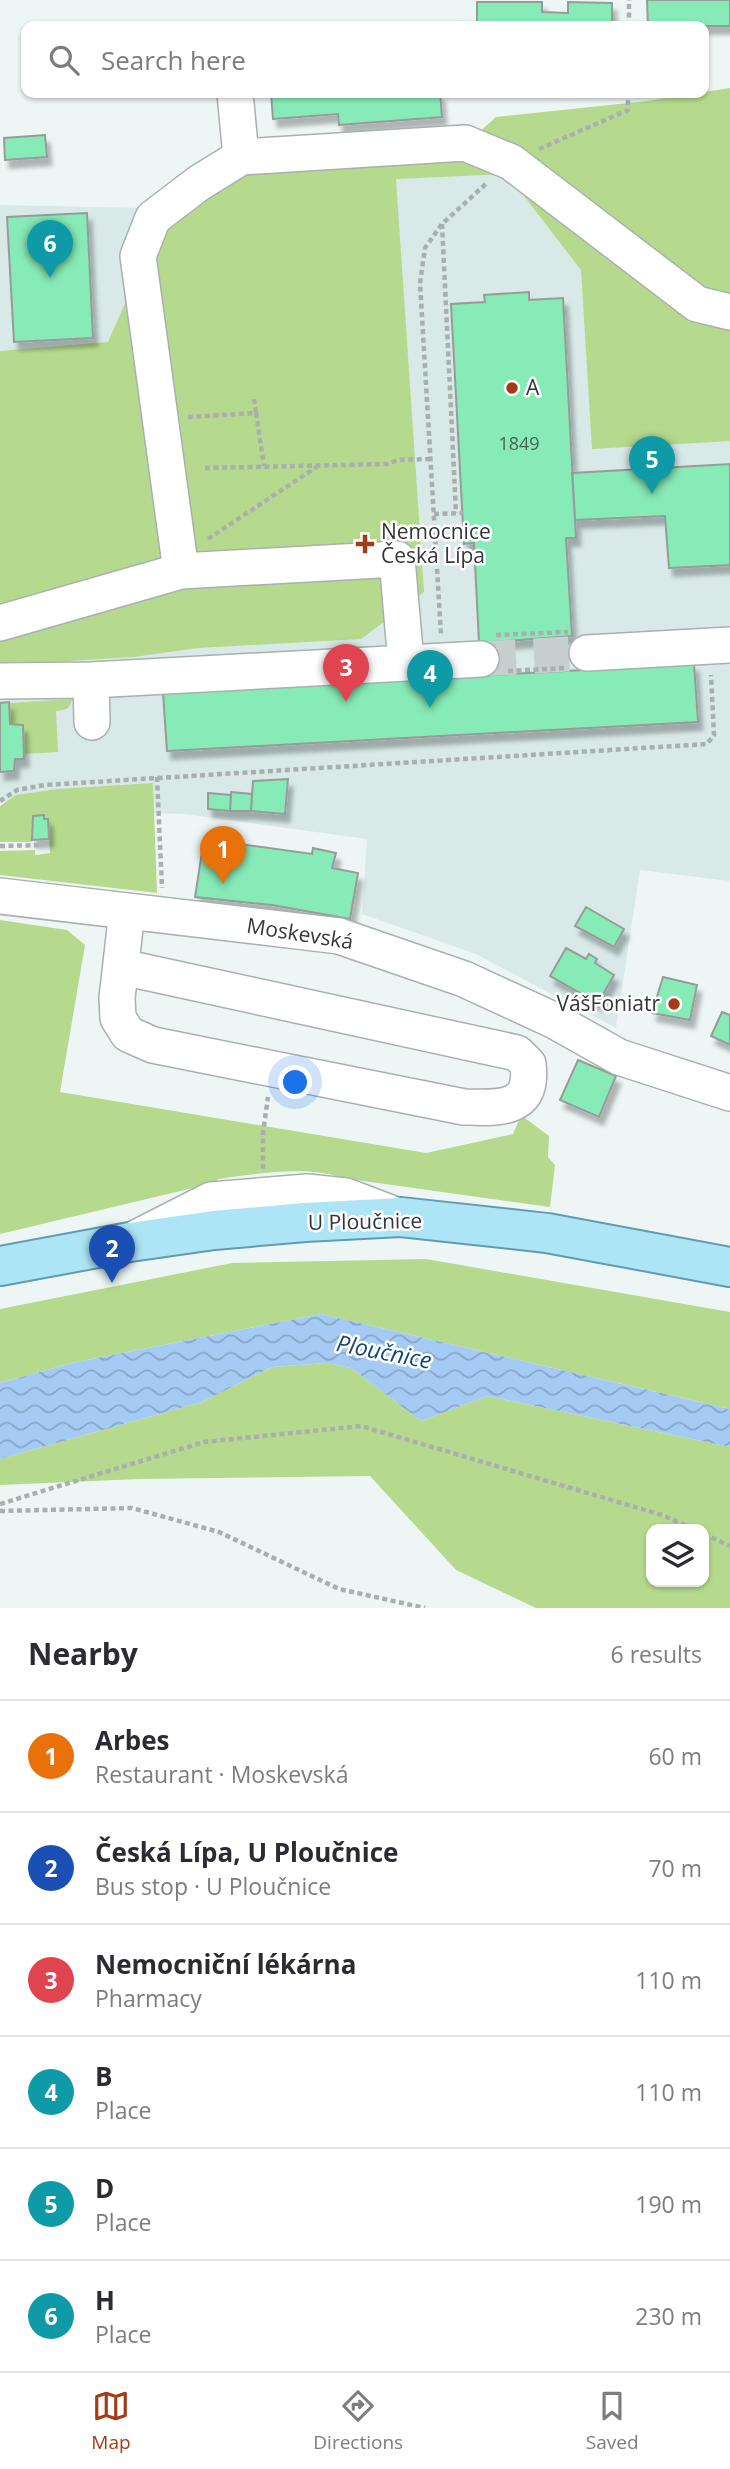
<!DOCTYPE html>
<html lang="en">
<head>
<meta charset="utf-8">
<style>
	:root { --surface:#fff; --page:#f7f7f7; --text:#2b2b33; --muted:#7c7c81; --line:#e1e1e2; --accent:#a23c16 }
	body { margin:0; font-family:"Open Sans",sans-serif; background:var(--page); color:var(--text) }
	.controls { position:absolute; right:21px; bottom:21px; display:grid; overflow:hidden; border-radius:14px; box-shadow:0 2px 5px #0004 }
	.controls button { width:63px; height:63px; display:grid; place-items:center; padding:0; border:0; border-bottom:2px solid var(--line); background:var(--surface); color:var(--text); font:35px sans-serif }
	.you { position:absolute; left:296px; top:1083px; width:24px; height:24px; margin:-18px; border:5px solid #fff; border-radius:50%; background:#1a73e8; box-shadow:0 0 0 10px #1a73e833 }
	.badge { display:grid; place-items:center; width:46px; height:46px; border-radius:50%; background:var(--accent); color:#fff; font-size:23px; font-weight:700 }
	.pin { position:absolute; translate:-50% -58px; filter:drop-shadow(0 2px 4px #0008) }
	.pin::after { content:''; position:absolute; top:37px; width:24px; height:21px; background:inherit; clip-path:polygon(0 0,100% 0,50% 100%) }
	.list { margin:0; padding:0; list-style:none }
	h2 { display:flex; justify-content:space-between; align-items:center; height:91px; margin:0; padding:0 28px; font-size:30px }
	h2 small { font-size:23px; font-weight:400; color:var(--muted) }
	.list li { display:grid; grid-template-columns:46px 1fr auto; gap:21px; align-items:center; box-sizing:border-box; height:112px; padding:0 28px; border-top:2px solid var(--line) }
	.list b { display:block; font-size:26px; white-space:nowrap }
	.list p { margin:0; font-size:23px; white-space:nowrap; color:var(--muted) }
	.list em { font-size:23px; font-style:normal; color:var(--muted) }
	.icon { flex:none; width:38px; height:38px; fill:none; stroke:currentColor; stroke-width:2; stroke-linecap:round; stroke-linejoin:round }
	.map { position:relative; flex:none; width:730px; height:1608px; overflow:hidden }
	.search { position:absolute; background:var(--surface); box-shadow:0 2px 5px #0004; left:21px; right:21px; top:21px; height:77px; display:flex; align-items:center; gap:18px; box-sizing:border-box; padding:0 24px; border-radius:14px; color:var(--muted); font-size:26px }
	.sheet { height:763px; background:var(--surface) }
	nav { display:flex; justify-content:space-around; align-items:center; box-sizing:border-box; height:98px; border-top:2px solid var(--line); background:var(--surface); font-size:19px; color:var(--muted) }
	nav a { display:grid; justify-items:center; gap:4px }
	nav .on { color:var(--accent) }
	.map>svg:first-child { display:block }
	.built { fill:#d8e9e8 }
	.green { fill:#b5da8d; fill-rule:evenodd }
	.water { fill:url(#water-waves) }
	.building { fill:#87ebb7; stroke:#969c98; stroke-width:2; filter:url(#shadow) }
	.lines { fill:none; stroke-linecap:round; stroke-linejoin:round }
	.minor-tunnel { stroke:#c8d0cf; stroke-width:35; stroke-dasharray:35 18; stroke-linecap:butt }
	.minor-casing { stroke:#a8b0b0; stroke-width:38 }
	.major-casing { stroke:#609caf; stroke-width:42 }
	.path { stroke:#a8afae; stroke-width:4.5; stroke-dasharray:5 3.5; stroke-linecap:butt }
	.minor { stroke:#fff; stroke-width:35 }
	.major { stroke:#aee5f6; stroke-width:38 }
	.poi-dot { fill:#a23c16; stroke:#fff; stroke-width:2.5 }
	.labels { text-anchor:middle; stroke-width:5; stroke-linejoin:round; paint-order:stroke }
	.number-label { font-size:18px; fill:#496457 }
	.poi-label { font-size:21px; fill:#343737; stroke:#fff; text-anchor:start }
	.street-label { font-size:21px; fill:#343737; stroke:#fff }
	.water-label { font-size:23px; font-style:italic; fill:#184672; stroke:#fff }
</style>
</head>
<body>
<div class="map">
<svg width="730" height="1608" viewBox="0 0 730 1608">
	<defs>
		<pattern id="water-waves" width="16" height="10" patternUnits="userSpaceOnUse" patternTransform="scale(1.75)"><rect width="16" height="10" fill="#a5cbf5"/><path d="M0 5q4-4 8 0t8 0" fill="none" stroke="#87a6c7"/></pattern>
		<filter id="shadow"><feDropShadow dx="4.5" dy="8" stdDeviation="2" flood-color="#0004"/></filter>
	</defs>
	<rect width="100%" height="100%" fill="#edf6f5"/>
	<path class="built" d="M469,127L730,289V881L640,870L616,1028L476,954L362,914L367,839L184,814L22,809L0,799V205L142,208Z"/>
	<path class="green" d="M730,88V441L592,449L581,270L507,174L396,179L424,592L361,639L198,648L134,657L0,665V351L108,342L158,229L243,172L449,159L496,117L647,101Z
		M72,699C70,709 66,710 56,711L58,752L24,754L23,725L10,724L9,703Z
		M153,783L157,893L0,875V851L35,850V855L50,853L48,820L44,819V815L33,816L32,842H0V806L16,795L57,789Z
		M0,920L67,930L85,945L60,1092L426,1153L513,1134L521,1115L549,1136L548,1157L555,1165L550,1207L342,1178C307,1165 254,1174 218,1179L214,1183L0,1234Z
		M426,1259L730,1312V1409L321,1314L72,1363L0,1383V1309L232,1263Z
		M327,1363L351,1368L421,1421L488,1396L730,1447V1608H536L456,1570L370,1476L139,1479L0,1485V1459L202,1402L272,1367ZM651,1529H704V1582H651Z"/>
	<path class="water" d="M321,1314L730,1409V1447L488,1396L421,1421L351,1368L327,1363L272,1367L202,1402L0,1459V1383L72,1363Z"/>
	<path class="building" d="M647,0H730V26H648Z
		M477,2H542V12L568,13V2L612,3V26H477Z
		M271,93H440L442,117L339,125L338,114L273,119Z
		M45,135L47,157L5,160L4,138Z
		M87,213L93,338L14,342L7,217Z
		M529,292V300L563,298L576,538H566L572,636L479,643L474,543L464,544L451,304L485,302L484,295Z
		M730,464V565L669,568L665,516L575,520L572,473Z
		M694,664L698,722L167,751L163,693Z
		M9,702L10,724L23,725L24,759H15L14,771L0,772V703Z
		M288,779L285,814L251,811L253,781Z
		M231,792L252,794L251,811H230Z
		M208,793L231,795L230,811L208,809Z
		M44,815V819H48L49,839L32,840L33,816Z
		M204,839L312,854L313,848L336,853L332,868L358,873L350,919L272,905L195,897Z
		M586,907L624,929L614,947L575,926Z
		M566,948L586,959L589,954L597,959L595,963L614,975L598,1003L550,976Z
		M663,977L697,985L690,1020L652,1013Z
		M722,1012L730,1015V1045L711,1036Z
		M578,1060L616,1076L599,1117L560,1100Z"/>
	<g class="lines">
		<path class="minor-tunnel" d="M481,659L587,653"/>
		<defs>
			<path id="minor" d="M235,93L241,157
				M181,571L138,256L153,218L199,183L241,157L465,143L511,162L697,304L730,312
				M0,623L181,571L397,559L406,663
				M587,653L730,645
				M91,680L92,722
				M0,681L91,680L481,659
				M0,896L339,936L464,979L553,1020L619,1057L730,1093
				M122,967L517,1053L528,1064C534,1111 499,1108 464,1107L153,1045L128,1034L118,1018L117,998L127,911
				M138,1237L211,1200L307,1192L346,1196L401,1217"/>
			<path id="major" d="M0,1266L130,1242L214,1230L305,1222L401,1217L547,1233L730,1267"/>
		</defs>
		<use href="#minor" class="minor-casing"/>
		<use href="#major" class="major-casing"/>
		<path class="path" d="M629,26V0
			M539,149L628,110V93
			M442,224L456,513
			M254,399L256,413
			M188,417L256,413L264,466
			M205,468L387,464L398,460L431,459
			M434,514L463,513
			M208,539L318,466
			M436,552L441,635
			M425,554L436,552L420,283L425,248L442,224L488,182
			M496,635L568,632
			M508,671L565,668
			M157,777L162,888
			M0,801L17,790L45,785L707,744L714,735L711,675
			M0,846L41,845
			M263,1169V1133L268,1097
			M0,1504L204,1442L361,1426L662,1515L694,1529
			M0,1511L132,1508L219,1532L339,1589L425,1608
			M704,1534L730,1546"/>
		<use href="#minor" class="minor"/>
		<use href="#major" class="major"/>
	</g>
	<g class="poi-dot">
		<circle cx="512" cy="388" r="7"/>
		<path d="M361.5 533.5h7v7h7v7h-7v7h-7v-7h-7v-7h7z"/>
		<circle cx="674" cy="1004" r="7"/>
	</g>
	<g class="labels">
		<g class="number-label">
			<text x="519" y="450">1849</text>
		</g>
		<g class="poi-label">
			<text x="526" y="395">A</text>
			<text x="381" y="539">Nemocnice<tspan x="381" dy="24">Česká Lípa</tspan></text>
			<text x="660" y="1011" text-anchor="end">VášFoniatr</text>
		</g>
		<g class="street-label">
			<text transform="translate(300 934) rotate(9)" y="7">Moskevská</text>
			<text transform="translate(365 1222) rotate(-1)" y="7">U Ploučnice</text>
		</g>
		<g class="water-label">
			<text transform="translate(384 1352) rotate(11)" y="8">Ploučnice</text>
		</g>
	</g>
</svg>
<div class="controls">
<button><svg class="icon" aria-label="layers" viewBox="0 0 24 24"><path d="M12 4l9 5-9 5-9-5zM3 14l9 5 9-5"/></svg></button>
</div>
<div class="you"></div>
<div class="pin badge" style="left:223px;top:884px;background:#e8710a">1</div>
<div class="pin badge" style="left:112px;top:1283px;background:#1a4fb4">2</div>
<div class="pin badge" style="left:346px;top:702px;background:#e0444e">3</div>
<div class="pin badge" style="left:430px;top:708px;background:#0f9aa8">4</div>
<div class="pin badge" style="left:652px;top:494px;background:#0f9aa8">5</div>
<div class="pin badge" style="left:50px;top:278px;background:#0f9aa8">6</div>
<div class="search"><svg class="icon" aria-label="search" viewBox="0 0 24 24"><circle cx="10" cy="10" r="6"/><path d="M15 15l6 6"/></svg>Search here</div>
</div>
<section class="sheet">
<h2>Nearby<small>6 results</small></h2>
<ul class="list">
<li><span class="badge" style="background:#e8710a">1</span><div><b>Arbes</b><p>Restaurant · Moskevská</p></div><em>60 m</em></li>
<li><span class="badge" style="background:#1a4fb4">2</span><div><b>Česká Lípa, U Ploučnice</b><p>Bus stop · U Ploučnice</p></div><em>70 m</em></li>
<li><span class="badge" style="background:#e0444e">3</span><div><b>Nemocniční lékárna</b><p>Pharmacy</p></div><em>110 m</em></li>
<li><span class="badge" style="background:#0f9aa8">4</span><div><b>B</b><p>Place</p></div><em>110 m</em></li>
<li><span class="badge" style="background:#0f9aa8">5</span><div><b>D</b><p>Place</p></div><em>190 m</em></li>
<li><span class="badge" style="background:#0f9aa8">6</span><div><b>H</b><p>Place</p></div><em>230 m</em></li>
</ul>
</section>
<nav>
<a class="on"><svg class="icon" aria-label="map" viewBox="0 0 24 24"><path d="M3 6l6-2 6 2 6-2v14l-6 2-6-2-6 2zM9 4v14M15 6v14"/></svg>Map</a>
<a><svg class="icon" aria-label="directions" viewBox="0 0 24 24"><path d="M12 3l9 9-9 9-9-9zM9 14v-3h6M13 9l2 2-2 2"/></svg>Directions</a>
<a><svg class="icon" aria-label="saved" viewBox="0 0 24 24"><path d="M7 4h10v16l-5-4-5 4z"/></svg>Saved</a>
</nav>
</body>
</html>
